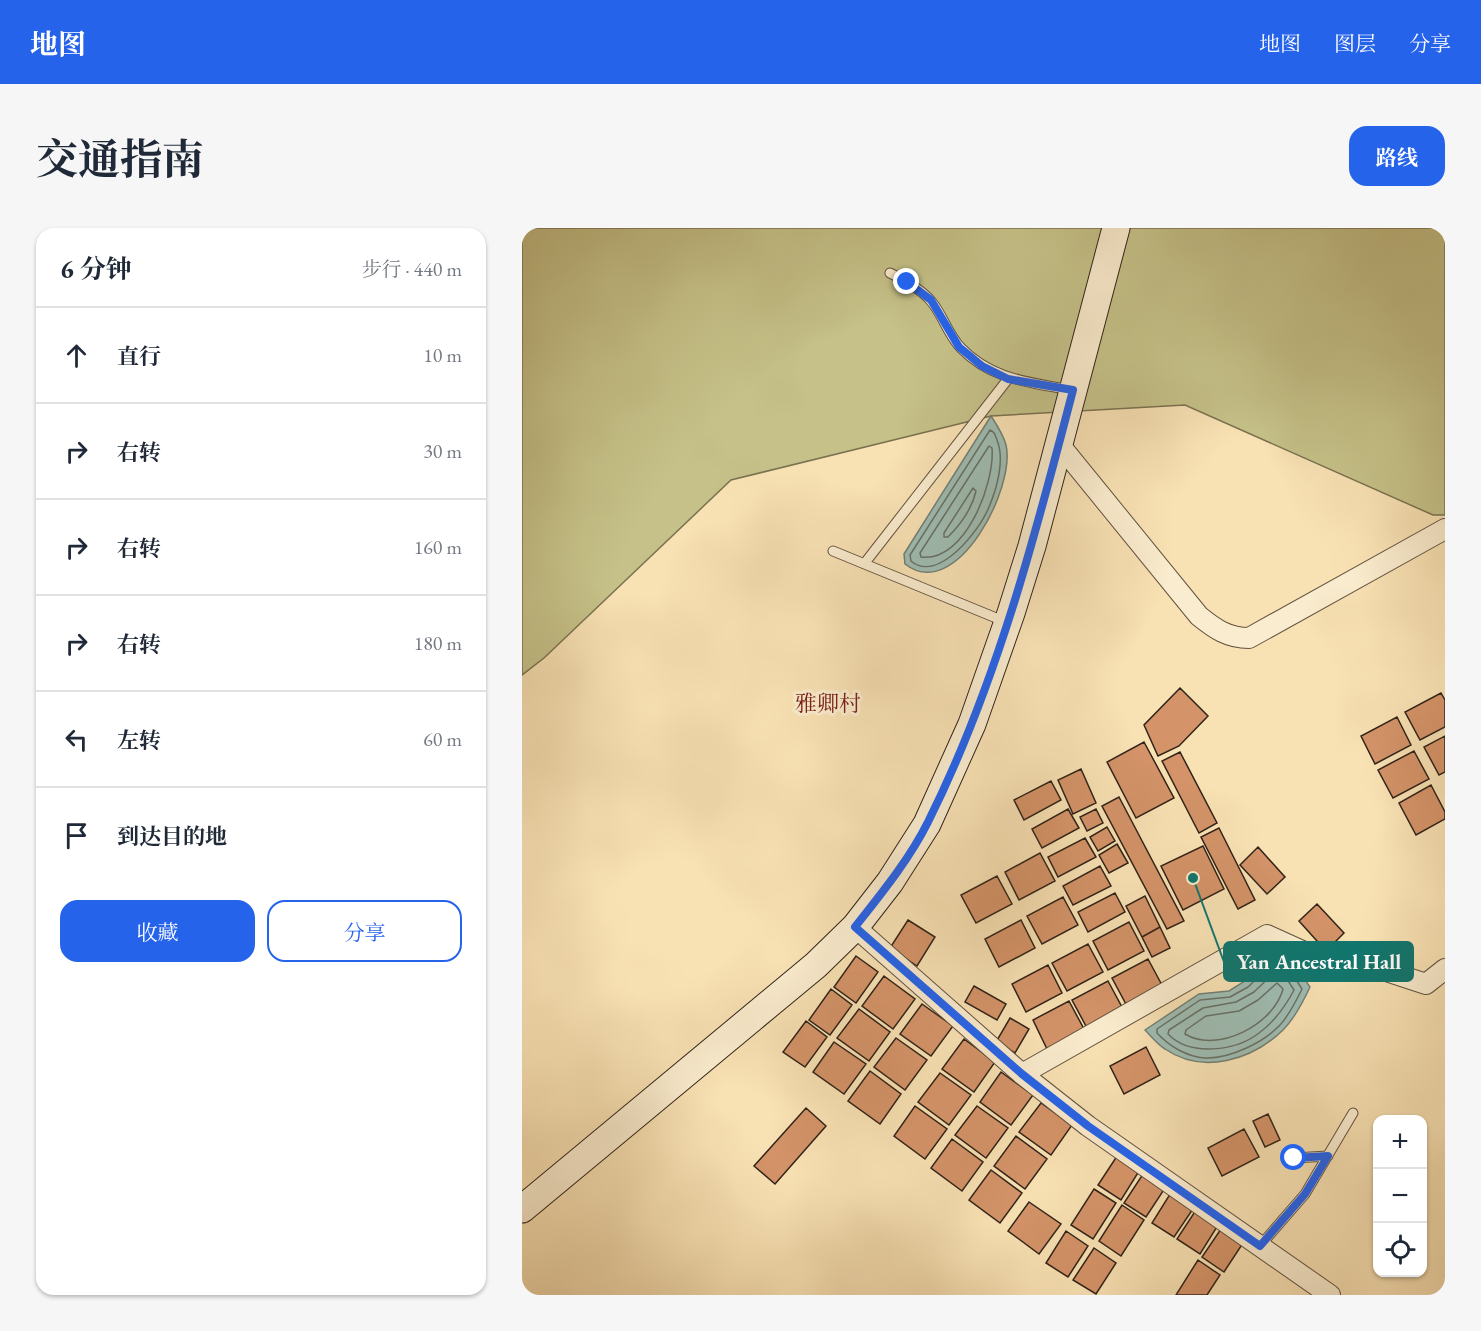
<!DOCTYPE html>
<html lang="zh">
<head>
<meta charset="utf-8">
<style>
	:root { --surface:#fff; --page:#f6f6f7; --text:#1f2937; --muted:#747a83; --line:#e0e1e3; --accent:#2563eb }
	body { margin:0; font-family:"EB Garamond","Noto Serif SC",serif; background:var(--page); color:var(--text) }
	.controls { position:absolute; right:18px; bottom:18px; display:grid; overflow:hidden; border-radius:12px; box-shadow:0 2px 4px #0004 }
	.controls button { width:54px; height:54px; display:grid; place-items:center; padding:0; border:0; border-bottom:2px solid var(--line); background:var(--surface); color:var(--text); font:30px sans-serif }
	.stop { position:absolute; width:18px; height:18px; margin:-14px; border:4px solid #2563eb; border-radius:50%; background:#fff }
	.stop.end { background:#2563eb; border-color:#fff; box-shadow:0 2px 6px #0008 }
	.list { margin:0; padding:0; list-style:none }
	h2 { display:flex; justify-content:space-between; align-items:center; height:78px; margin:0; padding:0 24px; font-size:26px }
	h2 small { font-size:20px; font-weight:400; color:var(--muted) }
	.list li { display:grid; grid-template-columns:39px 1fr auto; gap:18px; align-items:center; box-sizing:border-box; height:96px; padding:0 24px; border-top:2px solid var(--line) }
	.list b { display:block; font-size:22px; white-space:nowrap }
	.list em { font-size:20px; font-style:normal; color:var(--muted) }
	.actions { display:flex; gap:12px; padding:18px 24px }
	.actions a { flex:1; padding:14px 0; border:2px solid var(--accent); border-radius:18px; text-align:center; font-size:21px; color:var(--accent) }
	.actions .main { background:var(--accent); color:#fff }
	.icon { flex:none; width:33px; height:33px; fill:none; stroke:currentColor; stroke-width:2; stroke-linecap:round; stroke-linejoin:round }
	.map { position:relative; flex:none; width:923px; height:1067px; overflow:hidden; border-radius:18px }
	header { display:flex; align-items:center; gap:36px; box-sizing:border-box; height:84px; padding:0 30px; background:var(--accent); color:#fff }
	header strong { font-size:28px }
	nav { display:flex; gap:33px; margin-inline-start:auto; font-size:21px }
	.intro { display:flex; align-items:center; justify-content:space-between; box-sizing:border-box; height:144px; padding:0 36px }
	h1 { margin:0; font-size:42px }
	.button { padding:15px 27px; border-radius:18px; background:var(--accent); color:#fff; font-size:21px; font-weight:700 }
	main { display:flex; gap:36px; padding:0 36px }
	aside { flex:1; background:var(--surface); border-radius:18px; box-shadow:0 2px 4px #0004 }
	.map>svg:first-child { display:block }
	.green { fill:#c5c188; stroke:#7a7250; stroke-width:1.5 }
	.water { fill:#9ebcb2; stroke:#727f75; stroke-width:1.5 }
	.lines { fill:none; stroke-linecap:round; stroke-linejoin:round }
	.shore { stroke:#677066; stroke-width:1.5 }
	.building { fill:#d49368; stroke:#302319; stroke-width:1.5 }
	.service-casing { stroke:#625240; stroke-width:11 }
	.minor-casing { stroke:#625240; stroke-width:22 }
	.secondary-casing { stroke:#302319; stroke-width:29 }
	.service { stroke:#faecce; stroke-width:9 }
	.minor { stroke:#faecce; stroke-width:20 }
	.secondary { stroke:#faecce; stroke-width:27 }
	.route { stroke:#2563eb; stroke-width:8 }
	.labels { text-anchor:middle; stroke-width:6; stroke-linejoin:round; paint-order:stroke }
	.quarter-label { font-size:22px; fill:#7a1f14; stroke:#faecce }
	.leader { fill:none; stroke:#0f766e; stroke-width:2 }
	.callout-dot { fill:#0f766e; stroke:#faecce; stroke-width:2 }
	.callout { fill:#0f766e; stroke:#0f766e; stroke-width:2 }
	.callout-label { font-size:21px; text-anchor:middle; font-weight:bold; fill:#fff }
</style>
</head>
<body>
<header>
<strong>地图</strong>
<nav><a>地图</a><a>图层</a><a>分享</a></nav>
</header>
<div class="intro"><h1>交通指南</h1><a class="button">路线</a></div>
<main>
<aside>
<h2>6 分钟<small>步行 · 440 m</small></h2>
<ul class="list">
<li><svg class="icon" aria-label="ahead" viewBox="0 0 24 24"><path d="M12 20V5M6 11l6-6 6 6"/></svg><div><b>直行</b></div><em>10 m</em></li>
<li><svg class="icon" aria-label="right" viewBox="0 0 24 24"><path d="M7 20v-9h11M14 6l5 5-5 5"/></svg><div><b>右转</b></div><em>30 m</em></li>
<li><svg class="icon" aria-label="right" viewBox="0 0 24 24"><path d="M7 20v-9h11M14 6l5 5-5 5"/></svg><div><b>右转</b></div><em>160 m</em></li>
<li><svg class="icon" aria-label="right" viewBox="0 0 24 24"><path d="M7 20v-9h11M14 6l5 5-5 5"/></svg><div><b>右转</b></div><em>180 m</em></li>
<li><svg class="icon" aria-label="left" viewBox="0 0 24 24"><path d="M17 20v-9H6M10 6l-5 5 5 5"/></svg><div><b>左转</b></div><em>60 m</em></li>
<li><svg class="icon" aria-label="arrive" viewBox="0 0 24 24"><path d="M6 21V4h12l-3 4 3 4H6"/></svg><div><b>到达目的地</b></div></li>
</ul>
<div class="actions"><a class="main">收藏</a><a>分享</a></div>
</aside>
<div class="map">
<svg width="923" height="1067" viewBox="0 0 923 1067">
	<rect width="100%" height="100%" fill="#f8e1b3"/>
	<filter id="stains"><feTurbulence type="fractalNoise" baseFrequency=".00333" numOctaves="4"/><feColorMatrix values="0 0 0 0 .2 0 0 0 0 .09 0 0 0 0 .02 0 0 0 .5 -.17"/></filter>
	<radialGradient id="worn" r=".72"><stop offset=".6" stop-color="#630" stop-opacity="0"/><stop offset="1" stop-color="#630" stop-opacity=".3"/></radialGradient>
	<path class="green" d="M0,0H917L923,10V287H911L663,177L469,188L209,252L22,430L0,447Z"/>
	<path class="water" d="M469,188C475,197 481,206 484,217C494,260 434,376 383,336L382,326Z
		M759,717L788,759C781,774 773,790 761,802C730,832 681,847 643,821C636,817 629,808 623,802L677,766L707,763L723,753Z"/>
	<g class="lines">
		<path class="shore" d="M468,202C473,204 473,207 475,212C483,232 475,260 467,279C458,302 416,356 389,333L388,327Z
			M467,218L470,220C473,255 443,335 399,329L398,325Z
			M451,260L454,263C450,281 439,296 426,309H422V305Z
			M757,729L760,730L780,761C774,773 768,786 758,797C742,814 708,831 683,830C665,829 647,818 635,805V801L678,772L708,769L726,759Z
			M756,741L759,742L772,762C763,779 752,794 737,805C714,823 668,829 646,806L647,802L681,780L714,774L732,764Z
			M755,755L761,761C752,796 696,826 663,806L664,802L684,788L717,783L736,772Z"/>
	</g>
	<path class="building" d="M658,460L686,488L657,518L636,528L622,497Z
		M919,465L923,472V499L898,512L883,484Z
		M875,489L889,517L853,536L839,508Z
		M923,508V544L917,547L902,519Z
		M622,514L652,570L614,590L585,534Z
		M892,523L907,551L871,570L856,542Z
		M658,524L695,595L677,605L640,533Z
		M559,541L574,575L551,586L536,552Z
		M529,553L539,572L502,592L492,572Z
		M909,557L923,584V591L894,607L877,575Z
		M597,569L662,693L645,701L580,578Z
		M546,581L557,600L520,620L510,601Z
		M574,581L581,595L565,603L558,589Z
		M585,599L593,613L576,623L568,609Z
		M697,600L733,672L716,681L679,609Z
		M563,610L574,629L536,649L526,629Z
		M595,616L606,635L587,645L577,627Z
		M681,618L702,661L661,682L639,638Z
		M736,619L763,649L745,666L718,637Z
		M518,625L533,653L497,672L483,644Z
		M578,638L589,658L551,677L541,658Z
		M475,648L490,676L454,695L439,667Z
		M593,665L603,684L566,704L556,684Z
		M623,668L638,699L620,709L604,678Z
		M541,669L556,697L520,716L505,688Z
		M795,676L822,705L804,723L777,693Z
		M386,692L413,709L395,738L368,720Z
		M499,692L513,720L477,739L463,711Z
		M607,694L622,723L586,742L571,713Z
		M638,699L648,720L630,729L620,709Z
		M566,716L581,744L545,763L530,735Z
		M334,728L356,744L334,775L312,759Z
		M626,731L641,759L605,778L590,750Z
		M526,737L540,765L504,784L490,756Z
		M362,748L393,771L371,801L340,778Z
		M586,753L601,781L565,800L550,772Z
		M452,758L484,776L475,792L443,774Z
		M309,761L330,777L308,807L287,792Z
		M547,773L562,801L525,821L511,792Z
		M400,776L431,798L409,828L378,806Z
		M337,781L368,804L347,833L315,810Z
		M488,790L507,801L493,825L474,814Z
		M284,793L305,809L283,839L261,824Z
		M374,810L405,832L383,862L352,839Z
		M442,811L473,834L452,864L420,841Z
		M312,814L344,836L322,866L291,844Z
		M624,819L638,847L602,866L588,838Z
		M348,843L379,866L358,896L326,873Z
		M479,844L511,867L489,897L458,874Z
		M418,845L449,867L427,897L396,874Z
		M519,875L550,897L529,927L497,904Z
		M393,878L425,901L403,931L372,908Z
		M455,878L486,900L464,930L433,907Z
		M284,880L304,898L253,956L232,938Z
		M746,886L758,912L743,919L731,893Z
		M722,901L737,929L700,948L686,920Z
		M494,908L525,931L503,961L472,938Z
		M430,911L461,934L440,963L409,940Z
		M597,925L619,940L599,972L576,957Z
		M469,942L500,965L478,995L447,972Z
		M623,943L645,957L624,989L602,975Z
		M572,961L594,975L571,1011L549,997Z
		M650,963L673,978L652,1009L630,995Z
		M507,974L539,996L517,1026L486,1003Z
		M600,977L622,992L599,1028L577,1013Z
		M676,979L698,994L678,1026L655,1011Z
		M701,998L723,1012L702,1044L680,1029Z
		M544,1003L566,1018L546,1049L524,1035Z
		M572,1020L594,1035L574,1066L551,1052Z
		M676,1032L698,1047L685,1067H654Z"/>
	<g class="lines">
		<defs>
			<path id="service" d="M368,45C382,52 399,61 409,73C421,87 426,107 439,120C470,152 507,154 549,162
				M311,323L484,394
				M342,336L486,151
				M772,930L806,928
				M738,1018L783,966L831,885"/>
			<path id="minor" d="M537,216L677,388C693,401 706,410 727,410L923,301
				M333,699L500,846L566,898L808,1067
				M500,846L745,707L820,741L837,734L904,756L923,741"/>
			<path id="secondary" d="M0,981L294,737L333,699L368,654L405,596L450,496L489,385L510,318L594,0"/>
		</defs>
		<use href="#service" class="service-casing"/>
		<use href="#minor" class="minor-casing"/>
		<use href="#secondary" class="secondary-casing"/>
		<use href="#service" class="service"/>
		<use href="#minor" class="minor"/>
		<use href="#secondary" class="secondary"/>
	</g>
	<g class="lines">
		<path class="route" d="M385,54L409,72L437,119L460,138L486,151L551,162C513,309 474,458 406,594C387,632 359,666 333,699L500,846L566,898L738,1018L783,966L806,928L772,930"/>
	</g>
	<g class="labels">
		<g class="quarter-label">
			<text x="306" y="483">雅卿村</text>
		</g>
	</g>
	<path class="leader" d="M671 650L702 734"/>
	<circle class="callout-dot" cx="671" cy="650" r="6"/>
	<rect class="callout" x="702" y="714" width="189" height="39" rx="6"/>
	<g class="callout-label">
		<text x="797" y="741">Yan Ancestral Hall</text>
	</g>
	<rect width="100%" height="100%" filter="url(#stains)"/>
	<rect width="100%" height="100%" fill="url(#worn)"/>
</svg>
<div class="controls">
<button>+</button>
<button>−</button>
<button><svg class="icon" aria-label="locate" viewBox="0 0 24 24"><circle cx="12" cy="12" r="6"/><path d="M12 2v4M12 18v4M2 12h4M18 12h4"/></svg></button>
</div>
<div class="stop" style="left:772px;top:930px"></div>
<div class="stop end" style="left:385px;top:54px"></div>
</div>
</main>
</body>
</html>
